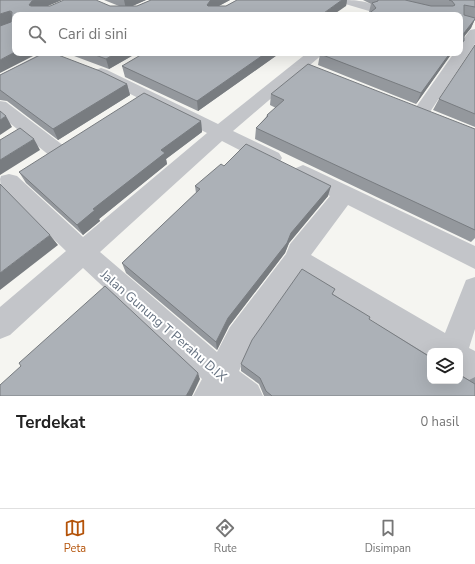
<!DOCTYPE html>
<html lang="id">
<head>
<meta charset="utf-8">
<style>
	:root { --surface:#fff; --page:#f2f2f2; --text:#222; --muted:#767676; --line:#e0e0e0; --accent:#b45309 }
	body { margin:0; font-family:"Nunito Sans",sans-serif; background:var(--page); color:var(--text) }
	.controls { position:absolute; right:12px; bottom:12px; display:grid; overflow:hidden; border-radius:8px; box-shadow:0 4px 16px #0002 }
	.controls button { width:36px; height:36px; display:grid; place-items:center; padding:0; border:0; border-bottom:1px solid var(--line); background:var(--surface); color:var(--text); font:20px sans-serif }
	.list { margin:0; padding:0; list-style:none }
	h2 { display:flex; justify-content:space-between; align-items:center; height:52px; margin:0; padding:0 16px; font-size:17px }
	h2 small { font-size:13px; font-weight:400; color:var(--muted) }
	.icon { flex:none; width:22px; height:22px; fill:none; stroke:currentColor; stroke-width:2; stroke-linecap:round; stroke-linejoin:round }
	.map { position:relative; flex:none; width:475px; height:396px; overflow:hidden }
	.search { position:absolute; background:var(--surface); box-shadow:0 4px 16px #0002; left:12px; right:12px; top:12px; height:44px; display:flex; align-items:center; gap:10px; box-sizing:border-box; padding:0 14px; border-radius:8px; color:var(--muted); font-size:15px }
	.sheet { height:112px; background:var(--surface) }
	nav { display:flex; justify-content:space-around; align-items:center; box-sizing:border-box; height:56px; border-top:1px solid var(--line); background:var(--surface); font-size:11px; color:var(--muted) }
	nav a { display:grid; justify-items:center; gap:2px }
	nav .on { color:var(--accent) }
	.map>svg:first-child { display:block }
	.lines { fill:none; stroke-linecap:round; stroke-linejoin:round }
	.minor { fill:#c3c5c9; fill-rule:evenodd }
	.wall { fill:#94989d }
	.shaded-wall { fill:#787c80 }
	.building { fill:#acb1b7; stroke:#787c80 }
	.labels { text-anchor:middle; stroke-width:4; stroke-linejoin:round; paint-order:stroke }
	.near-street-label { font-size:13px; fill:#667281; stroke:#fff }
</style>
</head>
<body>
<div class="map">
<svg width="475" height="396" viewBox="0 0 475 396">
	<rect width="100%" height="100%" fill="#f5f5f1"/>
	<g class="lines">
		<path class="minor" d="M340,0C350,0 369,0 375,7L374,10L369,11L342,3Z
			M475,29V44L426,118L420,120L414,118L411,114L414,110L454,53H460V44L470,30Z
			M42,53H61L58,56L6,84L0,86V75Z
			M307,53H324L233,131L279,153L282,158L279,163L272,165L265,163L222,141L100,252L217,352L230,327L286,254L290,244L330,196L296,178L293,173L296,168L303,165L310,168L475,246V269L348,205L311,255L445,333L466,280L475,277V329L469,348L475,351V384L460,377V351H430V357L300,275L250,347L239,371L258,385L263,396H193L202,379L83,268L10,335L0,339V307L66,251L1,188L0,179L1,176L9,174L17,176L83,237L207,133L95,76L93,73L95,70L101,68L107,70L218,124Z
			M0,101L6,102L64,146L67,151L64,156L57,158L50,156L0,115Z"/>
	</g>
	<path class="wall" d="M0,0H62L47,6H119L104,0H146L132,6H137L151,0H230L218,6H226L237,0H347L346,6L15,15V53Z
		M363,0H475V19L471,28L464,37V41L460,48V15L369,13V12L371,4Z
		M475,45V127L433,110L439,99Z
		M66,53H137L109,69Z
		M280,53L198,111L125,77L122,66Z
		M321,53H452L416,104L318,65L320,54Z
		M0,75L127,84L130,95L58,140L7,101L0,100Z
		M271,94L475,129V238L471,242L255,139L256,128L266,117L267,115L276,108L270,105Z
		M201,121L202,132L166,159L167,164L99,219L100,221L83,235L26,183L19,172Z
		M224,166L328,196L289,243L285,253L229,326L217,350L126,273L122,263L196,193L195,186Z
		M333,294L369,319L469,380L475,377V396H264L259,384L241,371V364Z"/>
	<path class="shaded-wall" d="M34,0H62L36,11L29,5L32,1Z
		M124,0H146L126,9Z
		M211,0H230L210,11L207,5L210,1Z
		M342,0H347L346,6L333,15H321Z
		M10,11L14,21L0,27V14Z
		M475,19L471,28L460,41L464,33Z
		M15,52V53H39L0,73V60Z
		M116,53H137L109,69L106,59Z
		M266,53H280L198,111L197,101Z
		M450,53H452L416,104L421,93Z
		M127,84L130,95L58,140L53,129Z
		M6,116L12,127L0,135V120Z
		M201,121L202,132L166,159L167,164L99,219L100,221L83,235L77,225L93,209L161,150Z
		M34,139L40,150L0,175V160Z
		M331,186L328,196L289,243L285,253L229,326L217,350L216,342L228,318L291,233Z
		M50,235L58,245L0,290V273Z
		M198,373L200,379L192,396H186Z"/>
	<path class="building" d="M0,0H34L32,1L29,5L31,6H50L64,0H96L110,6H137L151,0H211L210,1L207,5L208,6H226L237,0H342L321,15H15V52L0,60V26L11,22L12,12L10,11L0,14Z
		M378,0H405L431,6H453L455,5L452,1L449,0H475V7L464,5V15L475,18V19L464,33V41H460V15H367L376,8L372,3L378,1Z
		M475,45V114L439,99Z
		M44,53H53L100,71L127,84L53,129L0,90V75Z
		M90,53H116L106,59Z
		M144,53H266L197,101L122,66Z
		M321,53H450L421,93L320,54Z
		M308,64L475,129V230L256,128L268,116L267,115L284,100L271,94Z
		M144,93L201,121L161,150L165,153L93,209L95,210L77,225L19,172Z
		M0,111L6,116L0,120Z
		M20,128L34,139L0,160V140Z
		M246,144L331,186L291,233L287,243L228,318L216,342L122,263L200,189L195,186L221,164L224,166Z
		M0,184L50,235L0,273Z
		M302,269L335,289L332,294L370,317L369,319L430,357V381H460V375L475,384V396H272L266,391L260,378L241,364L252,340Z
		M105,286L198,373L189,391L186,396H0V385L21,366L19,363Z"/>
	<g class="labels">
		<g class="near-street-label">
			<text transform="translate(164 325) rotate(41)" y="5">Jalan Gunung T Perahu D.IX</text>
		</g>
	</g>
</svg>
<div class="controls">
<button><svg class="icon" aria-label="layers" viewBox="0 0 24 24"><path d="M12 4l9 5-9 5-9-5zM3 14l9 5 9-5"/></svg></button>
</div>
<div class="search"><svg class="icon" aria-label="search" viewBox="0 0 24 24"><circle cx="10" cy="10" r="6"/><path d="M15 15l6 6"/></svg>Cari di sini</div>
</div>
<section class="sheet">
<h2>Terdekat<small>0 hasil</small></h2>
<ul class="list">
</ul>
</section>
<nav>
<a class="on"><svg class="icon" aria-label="map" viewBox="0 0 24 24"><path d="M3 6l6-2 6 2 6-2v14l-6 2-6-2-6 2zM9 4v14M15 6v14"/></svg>Peta</a>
<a><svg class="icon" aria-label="directions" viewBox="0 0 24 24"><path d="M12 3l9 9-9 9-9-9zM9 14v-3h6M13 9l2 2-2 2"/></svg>Rute</a>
<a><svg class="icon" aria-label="saved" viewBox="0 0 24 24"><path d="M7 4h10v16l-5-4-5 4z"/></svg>Disimpan</a>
</nav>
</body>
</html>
